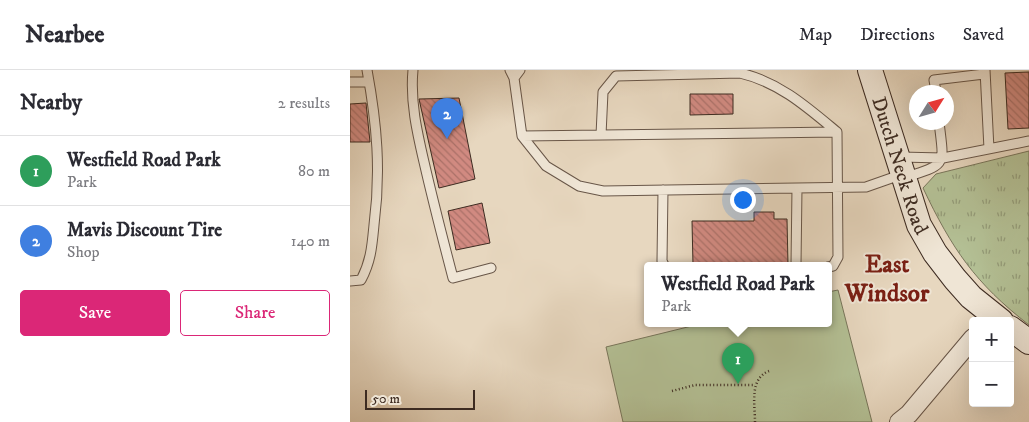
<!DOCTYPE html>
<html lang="en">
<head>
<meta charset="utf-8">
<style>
	:root { --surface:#fff; --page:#f2f2f3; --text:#2b2b33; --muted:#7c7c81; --line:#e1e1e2; --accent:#db2777 }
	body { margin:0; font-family:"IM FELL DW Pica",serif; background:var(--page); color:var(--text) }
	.controls { position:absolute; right:15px; bottom:15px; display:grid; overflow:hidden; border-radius:5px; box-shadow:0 5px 20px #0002 }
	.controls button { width:45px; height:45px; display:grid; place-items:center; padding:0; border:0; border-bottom:1px solid var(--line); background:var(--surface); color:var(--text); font:25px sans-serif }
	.compass { position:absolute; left:559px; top:15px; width:45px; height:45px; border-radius:50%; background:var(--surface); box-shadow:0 5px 20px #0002; rotate:53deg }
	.scale { position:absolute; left:15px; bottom:12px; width:110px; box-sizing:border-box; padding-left:5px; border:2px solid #3d2b21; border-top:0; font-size:14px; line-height:18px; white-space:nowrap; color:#3d2b21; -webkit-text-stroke:4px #efe5d5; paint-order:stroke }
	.you { position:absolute; left:392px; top:129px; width:18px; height:18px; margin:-12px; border:4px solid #fff; border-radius:50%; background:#1a73e8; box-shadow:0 0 0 8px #1a73e833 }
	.badge { display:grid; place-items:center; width:32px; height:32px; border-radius:50%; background:var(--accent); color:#fff; font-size:16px; font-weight:700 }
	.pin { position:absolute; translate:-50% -41px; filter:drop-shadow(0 1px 2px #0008) }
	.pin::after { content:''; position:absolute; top:26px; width:18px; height:15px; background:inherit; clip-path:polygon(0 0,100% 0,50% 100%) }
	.popup { position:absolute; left:294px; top:192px; width:188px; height:65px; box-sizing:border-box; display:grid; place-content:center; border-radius:5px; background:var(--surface); filter:drop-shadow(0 1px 4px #0005); font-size:16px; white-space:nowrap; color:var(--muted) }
	.popup b { font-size:19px; color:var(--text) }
	.popup::after { content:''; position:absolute; left:50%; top:100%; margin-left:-10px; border:10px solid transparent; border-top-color:var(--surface) }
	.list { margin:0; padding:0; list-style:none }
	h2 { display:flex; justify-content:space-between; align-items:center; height:65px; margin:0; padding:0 20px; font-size:21px }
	h2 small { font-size:16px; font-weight:400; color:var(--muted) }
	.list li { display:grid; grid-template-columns:32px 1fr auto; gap:15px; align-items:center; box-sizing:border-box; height:70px; padding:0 20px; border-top:1px solid var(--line) }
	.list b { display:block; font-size:19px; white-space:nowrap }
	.list p { margin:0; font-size:16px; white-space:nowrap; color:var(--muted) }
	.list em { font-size:16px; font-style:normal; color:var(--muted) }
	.actions { display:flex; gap:10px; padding:15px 20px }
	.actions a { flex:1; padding:11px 0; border:1px solid var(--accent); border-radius:5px; text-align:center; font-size:18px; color:var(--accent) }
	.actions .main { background:var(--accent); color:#fff }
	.map { position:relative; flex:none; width:679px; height:352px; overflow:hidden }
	header { display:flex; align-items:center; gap:30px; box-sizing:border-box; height:70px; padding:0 25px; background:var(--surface); border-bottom:1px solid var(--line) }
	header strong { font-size:24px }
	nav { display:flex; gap:28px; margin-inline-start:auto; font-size:18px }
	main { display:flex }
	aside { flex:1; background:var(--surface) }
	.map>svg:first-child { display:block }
	.grass { fill:url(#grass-tufts); stroke:#78755a }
	.green { fill:#b3bf94; stroke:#78755a }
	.building { fill:url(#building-back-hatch); stroke:#3d2b21 }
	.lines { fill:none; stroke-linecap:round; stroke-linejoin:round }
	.lane-casing { stroke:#685648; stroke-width:11 }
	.street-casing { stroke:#685648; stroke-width:20 }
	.secondary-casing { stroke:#3d2b21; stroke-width:26 }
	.path { stroke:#3d2b21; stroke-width:2.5; stroke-dasharray:1 2.5; stroke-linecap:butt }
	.lane { stroke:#efe5d5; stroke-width:9 }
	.street { stroke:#efe5d5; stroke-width:18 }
	.secondary { stroke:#efe5d5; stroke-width:24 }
	.labels { text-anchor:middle; stroke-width:4; stroke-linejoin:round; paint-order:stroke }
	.street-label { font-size:20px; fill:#3d2b21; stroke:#efe5d5 }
	.district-label { font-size:25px; font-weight:bold; fill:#7a1f14; stroke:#efe5d5 }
</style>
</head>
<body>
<header>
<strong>Nearbee</strong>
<nav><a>Map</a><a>Directions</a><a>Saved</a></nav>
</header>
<main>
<aside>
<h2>Nearby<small>2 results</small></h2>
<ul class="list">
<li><span class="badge" style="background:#2e9e5b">1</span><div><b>Westfield Road Park</b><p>Park</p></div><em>80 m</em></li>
<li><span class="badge" style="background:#3f7fe0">2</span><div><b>Mavis Discount Tire</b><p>Shop</p></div><em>140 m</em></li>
</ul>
<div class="actions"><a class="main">Save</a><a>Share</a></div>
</aside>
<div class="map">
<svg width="679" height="352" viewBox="0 0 679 352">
	<defs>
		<pattern id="grass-tufts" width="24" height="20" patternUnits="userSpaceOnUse" patternTransform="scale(1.25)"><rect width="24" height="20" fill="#b3bf94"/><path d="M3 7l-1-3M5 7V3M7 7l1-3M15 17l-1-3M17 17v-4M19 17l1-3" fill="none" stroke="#939b78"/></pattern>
		<pattern id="building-back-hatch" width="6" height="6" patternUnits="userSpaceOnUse" patternTransform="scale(1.25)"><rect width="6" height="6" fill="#d18a81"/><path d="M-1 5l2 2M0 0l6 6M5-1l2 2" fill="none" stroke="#ab7169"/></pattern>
	</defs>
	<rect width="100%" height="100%" fill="#e7d7bf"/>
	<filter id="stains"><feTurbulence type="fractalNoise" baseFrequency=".004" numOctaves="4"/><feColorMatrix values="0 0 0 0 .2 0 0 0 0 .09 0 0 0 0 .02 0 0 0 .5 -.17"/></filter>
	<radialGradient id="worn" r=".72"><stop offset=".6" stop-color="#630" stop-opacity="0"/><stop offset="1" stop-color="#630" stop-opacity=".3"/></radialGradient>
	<path class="grass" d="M679,81V255C625,213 602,179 573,118L586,104Z"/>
	<path class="green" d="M488,220L522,352H273L256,277L354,253H478V222Z"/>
	<path class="building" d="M679,2V58L658,59L655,3Z
		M340,24H383V44L340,45Z
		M109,28L125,109L89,118L69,29Z
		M16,33L20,72H0V34Z
		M132,133L140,173L106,180L98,141Z
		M404,142H424V149H437L438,195H343L342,151H404Z"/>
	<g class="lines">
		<defs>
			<path id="lane" d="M63,0C60,31 67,62 74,92C83,131 93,170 103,208L141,198
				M160,0L164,8L170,0
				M635,0L639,79
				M164,8L172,66L196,96L229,116L253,121L516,117L553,104
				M0,12H19
				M586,22L584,10L634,4
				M251,65L253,22L266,6L390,3C429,12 457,37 487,62L488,187L483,196L478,197
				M172,66L487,62
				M550,87L593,88L679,71
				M556,107C598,94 594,95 589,52
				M313,120L312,191L314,195
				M446,195L447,118
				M0,211L11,210C21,191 22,176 24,155C31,101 27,54 17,0"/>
			<path id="street" d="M549,352L559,344L623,268"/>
			<g id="secondary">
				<path id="s1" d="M520,0L569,155L585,183L605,209L621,227L651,251"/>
				<path d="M660,258L679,272"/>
			</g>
		</defs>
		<use href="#lane" class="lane-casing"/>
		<use href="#street" class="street-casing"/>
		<use href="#secondary" class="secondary-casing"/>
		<path class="path" d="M322,321L345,315H405
			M405,352C405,334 399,309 419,301"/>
		<use href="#lane" class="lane"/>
		<use href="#street" class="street"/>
		<use href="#secondary" class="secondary"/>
	</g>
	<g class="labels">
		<g class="street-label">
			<text dy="7" stroke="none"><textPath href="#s1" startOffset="100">Dutch Neck Road</textPath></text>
		</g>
		<g class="district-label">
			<text x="537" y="202">East<tspan x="537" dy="29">Windsor</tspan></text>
		</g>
	</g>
	<rect width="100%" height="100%" filter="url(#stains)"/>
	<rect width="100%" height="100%" fill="url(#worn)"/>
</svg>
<div class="controls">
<button>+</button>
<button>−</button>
</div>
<svg class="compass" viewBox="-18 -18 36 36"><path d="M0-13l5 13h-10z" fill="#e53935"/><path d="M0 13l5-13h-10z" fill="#7c7c81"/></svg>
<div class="scale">50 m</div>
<div class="you"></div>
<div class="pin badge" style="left:388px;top:314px;background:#2e9e5b">1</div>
<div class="popup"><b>Westfield Road Park</b>Park</div>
<div class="pin badge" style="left:97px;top:69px;background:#3f7fe0">2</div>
</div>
</main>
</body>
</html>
